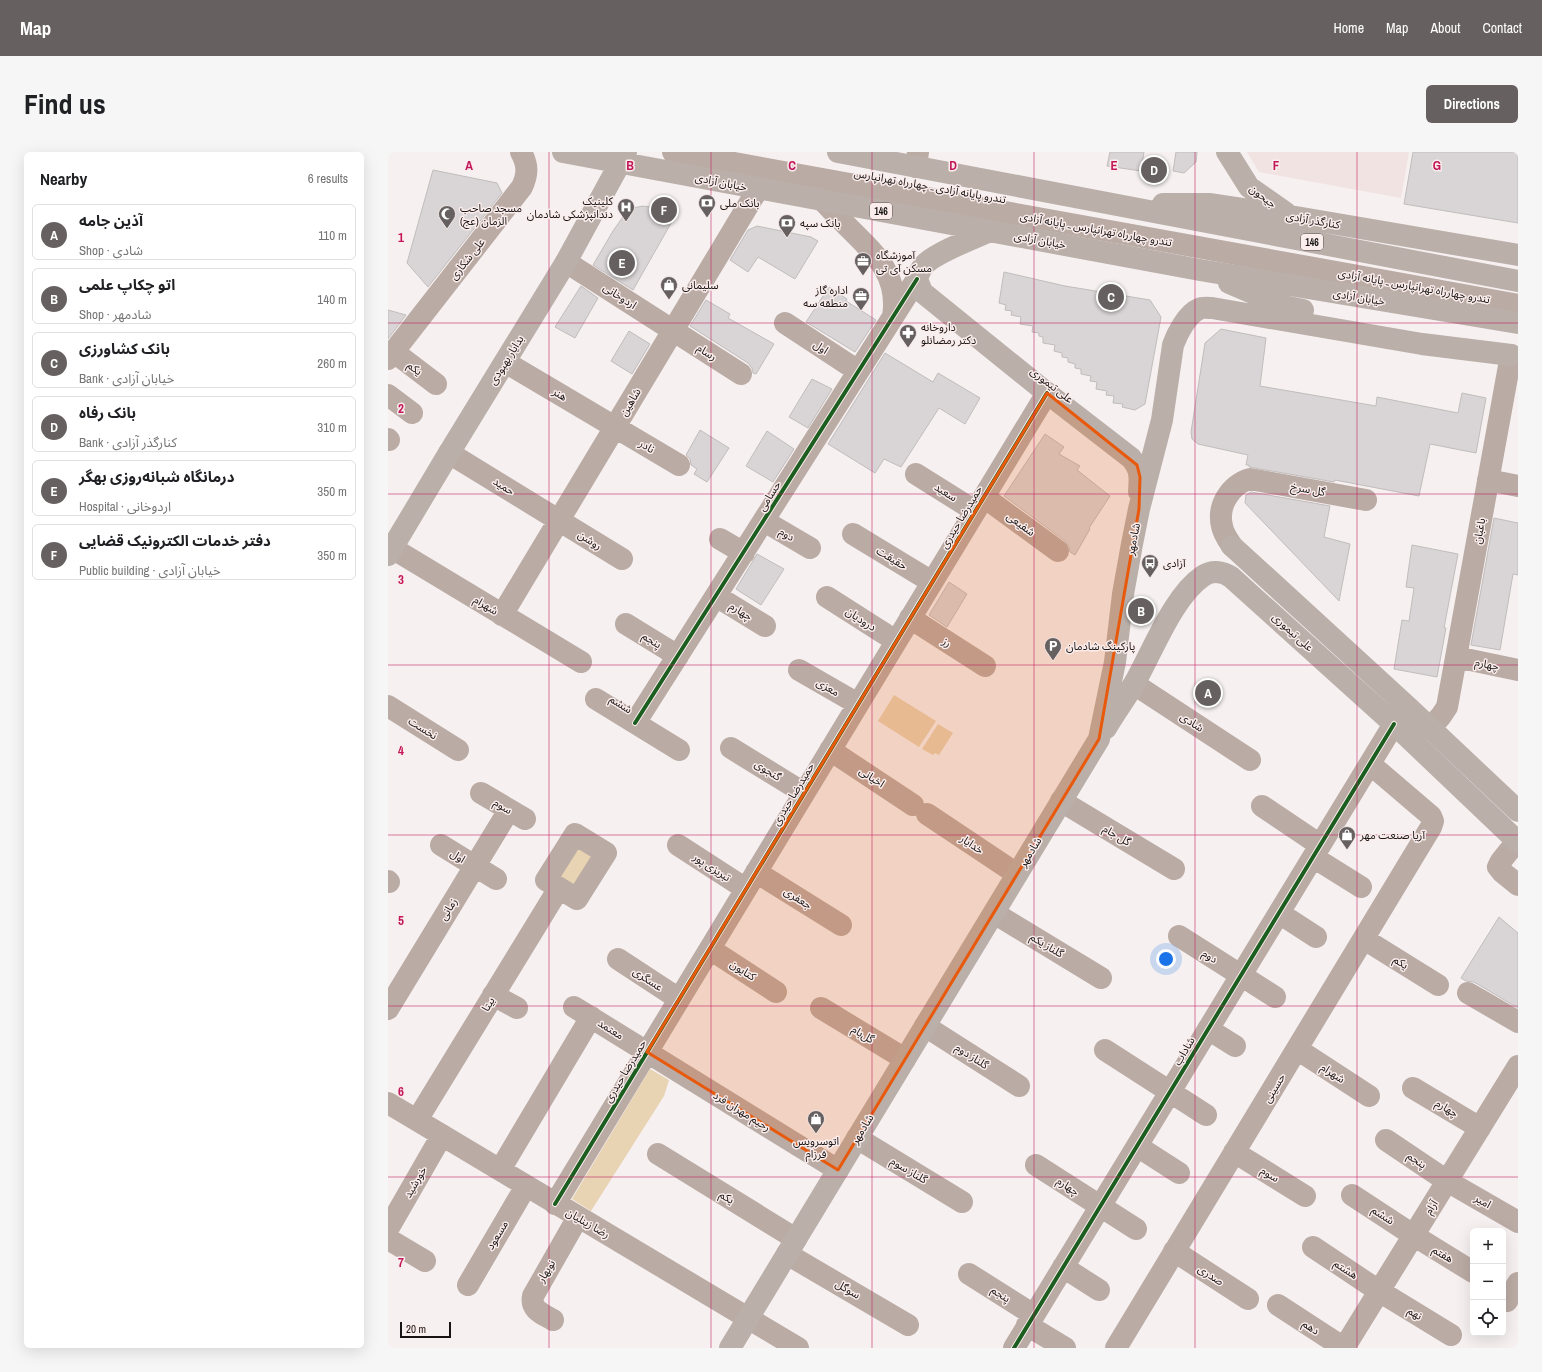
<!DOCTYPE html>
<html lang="en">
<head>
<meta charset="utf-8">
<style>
	:root { --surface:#fff; --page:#f6f6f6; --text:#202124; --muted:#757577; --line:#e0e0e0; --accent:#666160 }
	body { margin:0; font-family:"Archivo Narrow","Noto Sans Arabic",sans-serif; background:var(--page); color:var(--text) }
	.controls { position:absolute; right:12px; bottom:12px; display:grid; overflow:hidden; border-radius:6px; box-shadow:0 4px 16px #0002 }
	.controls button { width:36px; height:36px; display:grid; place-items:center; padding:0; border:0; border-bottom:1px solid var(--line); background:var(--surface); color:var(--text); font:20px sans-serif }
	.scale { position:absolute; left:12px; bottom:10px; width:51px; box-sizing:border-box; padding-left:4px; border:2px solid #181413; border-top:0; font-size:11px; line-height:14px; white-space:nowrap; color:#181413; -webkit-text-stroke:3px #faedec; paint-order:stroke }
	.you { position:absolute; left:778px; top:807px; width:14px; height:14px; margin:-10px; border:3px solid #fff; border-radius:50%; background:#1a73e8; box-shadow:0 0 0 6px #1a73e833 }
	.badge { display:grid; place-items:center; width:26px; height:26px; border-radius:50%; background:var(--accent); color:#fff; font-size:13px; font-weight:700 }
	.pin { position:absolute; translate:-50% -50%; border:2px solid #fff; box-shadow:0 1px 4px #0006 }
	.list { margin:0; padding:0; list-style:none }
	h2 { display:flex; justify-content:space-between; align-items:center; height:52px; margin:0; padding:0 16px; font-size:17px }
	h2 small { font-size:13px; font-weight:400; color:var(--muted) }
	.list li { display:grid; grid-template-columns:26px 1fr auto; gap:12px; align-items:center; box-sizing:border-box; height:56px; margin:0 8px 8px; padding:0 8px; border:1px solid var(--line); border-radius:6px }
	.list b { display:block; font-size:15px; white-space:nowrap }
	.list p { margin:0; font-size:13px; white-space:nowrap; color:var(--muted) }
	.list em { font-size:13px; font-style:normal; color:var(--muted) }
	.icon { flex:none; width:22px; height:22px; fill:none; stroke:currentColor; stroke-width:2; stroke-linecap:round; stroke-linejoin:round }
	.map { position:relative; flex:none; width:1130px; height:1196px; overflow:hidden; border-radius:6px }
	header { display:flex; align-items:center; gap:24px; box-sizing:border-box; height:56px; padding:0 20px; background:var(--accent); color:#fff }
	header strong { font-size:19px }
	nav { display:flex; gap:22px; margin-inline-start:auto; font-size:14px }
	.intro { display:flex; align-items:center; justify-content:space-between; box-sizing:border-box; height:96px; padding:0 24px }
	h1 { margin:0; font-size:28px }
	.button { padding:10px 18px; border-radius:6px; background:var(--accent); color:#fff; font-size:14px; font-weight:700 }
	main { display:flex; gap:24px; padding:0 24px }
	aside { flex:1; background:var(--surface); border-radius:6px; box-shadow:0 4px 16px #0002 }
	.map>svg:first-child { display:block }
	.built { fill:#f1e3e1 }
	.green { fill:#e8d3b3 }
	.building { fill:#d9d4d5; stroke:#c1bdbd }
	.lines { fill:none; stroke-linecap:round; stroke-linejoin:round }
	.minor { stroke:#baaba4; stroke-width:22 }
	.major { stroke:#baafa9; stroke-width:22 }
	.cycleway-casing { stroke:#faedec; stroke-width:6 }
	.cycleway { stroke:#1b5e20; stroke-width:4 }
	.marked { fill:#e8590c; fill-opacity:0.2; stroke:#e8590c; stroke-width:3; stroke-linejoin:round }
	.grid { fill:none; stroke:#c2185b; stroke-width:1; stroke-opacity:0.55 }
	.labels { text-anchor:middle; stroke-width:3; stroke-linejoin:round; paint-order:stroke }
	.shield { fill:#faedec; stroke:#5c5554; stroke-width:1 }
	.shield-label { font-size:10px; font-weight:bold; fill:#181413 }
	.street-label { font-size:11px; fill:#181413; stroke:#faedec }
	.poi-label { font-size:11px; fill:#181413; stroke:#faedec; text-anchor:start }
	.grid-label { font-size:13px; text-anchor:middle; font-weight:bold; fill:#c2185b; stroke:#faedec; stroke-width:3; stroke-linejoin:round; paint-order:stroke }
</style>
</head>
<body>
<header>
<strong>Map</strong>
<nav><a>Home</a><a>Map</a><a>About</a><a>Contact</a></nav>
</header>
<div class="intro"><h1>Find us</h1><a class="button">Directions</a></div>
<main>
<aside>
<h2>Nearby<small>6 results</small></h2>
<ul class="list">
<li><span class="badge">A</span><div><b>آذین جامه</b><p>Shop · شادی</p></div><em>110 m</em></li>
<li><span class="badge">B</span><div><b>اتو چکاپ علمی</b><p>Shop · شادمهر</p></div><em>140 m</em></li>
<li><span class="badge">C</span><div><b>بانک کشاورزی</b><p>Bank · خیابان آزادی</p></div><em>260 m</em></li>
<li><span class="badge">D</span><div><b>بانک رفاه</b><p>Bank · کنارگذر آزادی</p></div><em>310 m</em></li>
<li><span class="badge">E</span><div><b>درمانگاه شبانه‌روزی بهگر</b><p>Hospital · اردوخانی</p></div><em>350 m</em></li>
<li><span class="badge">F</span><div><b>دفتر خدمات الکترونیک قضایی</b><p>Public building · خیابان آزادی</p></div><em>350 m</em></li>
</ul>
</aside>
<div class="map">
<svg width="1130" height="1196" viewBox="0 0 1130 1196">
	<rect width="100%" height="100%" fill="#f6f0f0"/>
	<path class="built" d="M859,0H1021L1013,46L871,20Z"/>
	<path class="green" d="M506,543L548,569L531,595L490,569Z
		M550,572L565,581L551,603L547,601L545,603L534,597Z
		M188,690L209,703L187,738L165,723Z
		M262,917L281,928L276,944L203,1059L184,1047Z"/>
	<path class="building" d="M722,0H756L753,19L719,14Z
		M788,0H809L808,10L796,21L785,19Z
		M1025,0H1130V71L1016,52Z
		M45,18L109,31L114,41L40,135L19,111Z
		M255,54L290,59L245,138L205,113L225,79L239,59L245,56Z
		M369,74L423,85L430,89L407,127L370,105L360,120L342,108L360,78Z
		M616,120L677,134L762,148L773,165L757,252L747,258L734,255L735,252L725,251L726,244L718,243L719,239L708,237L709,230L702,229L703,224L693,222V217L687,216V212L680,210V206L674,205V201L666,199L667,193L655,191V185L651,184V181L644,180L645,174L632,172L633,165L623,163L624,159L617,158L618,153L611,151Z
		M193,134L210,146L187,186L167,175Z
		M441,135L459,147L458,149L488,168L467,200L418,170Z
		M318,148L342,162L340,166L386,192L368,222L365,221L364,216L360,211L302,174Z
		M0,158L18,163L0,187Z
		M833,177L878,186L872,234L988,254L989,245L1070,261L1074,241L1098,246L1088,301L1042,292L1031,344L947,328L946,330L861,315V313H858L860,303L810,292L804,287L803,280L817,191Z
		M241,179L262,192L244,222L223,209Z
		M497,201L545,230L550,221L592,246L577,272L551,256L513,315L496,307L487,321L440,292Z
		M424,227L444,237L420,276L401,265Z
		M312,278L341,296L319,330L306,322L309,317L303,313L302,307L298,303Z
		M379,279L406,297L385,330L358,314Z
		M657,282L676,295L671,302L692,314L689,318L722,344L701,376L702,377L687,403L682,400L681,394L677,389L616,344Z
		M863,340L942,354L936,385L962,392L951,449L857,351L858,343Z
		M1106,366L1130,371V423L1125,422L1112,498L1083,493Z
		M1024,393L1070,402L1056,476H1058L1049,525L1006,517L1014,468L1021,469L1026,436L1018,435Z
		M369,402L396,417L373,453L348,437Z
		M561,430L579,442L559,475L541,463Z
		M1111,765L1130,781V856L1086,830L1078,829L1073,826Z"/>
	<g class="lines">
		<path class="minor" d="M285,0L1130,153
			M528,15L530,0
			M434,48C442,56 450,65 458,73C485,100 512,122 505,165
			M178,110L353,222
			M397,171L470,219
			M6,200L48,232
			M0,207L134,35C140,22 140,13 133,0
			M117,210L291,313
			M0,243L24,261
			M0,287L1,288
			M61,301L234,407
			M528,322L587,359
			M1100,328L1130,334
			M596,345L670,399
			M376,369L422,396
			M465,382L544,430
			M332,387L356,401
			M844,394C840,388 835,381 834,374C829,354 842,333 862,327L978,348
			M4,396L193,510
			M328,444L377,474
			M439,445L508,489
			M114,463L370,37
			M522,466L597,514
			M238,472L290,504
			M1068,505L1130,518
			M411,518L470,552
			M746,532L862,608
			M208,547L291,598
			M0,554L70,598
			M247,571L529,127
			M1042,576L1053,564L1059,555L1123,203
			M343,596L416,641
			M442,598L525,653
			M93,641L137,667
			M673,649L786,717
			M874,654L932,693
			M539,662L629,722
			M187,682L218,701L189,747L158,728Z
			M1129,689L1113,709L1110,715L1114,720L1130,733
			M53,693L108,727
			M290,693L358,737
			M925,705L973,735
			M368,720L453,773
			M0,729L1,730
			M606,761L713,826
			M891,761L928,785
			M791,784L887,845
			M976,787L1050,833
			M322,797L388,840
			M230,807L291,847
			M1080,841L1130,870
			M105,843L129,856
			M186,855L450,1018
			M433,856L517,907
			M0,857L121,658
			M537,874L631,934
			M820,877L847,894
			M909,897L981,944
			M717,898L818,963
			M1025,936L1092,976
			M0,951L410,1196
			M29,968L171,736
			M469,986L574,1050
			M998,988L1059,1029L1130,1070
			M749,994L791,1021
			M846,1000L917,1044
			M270,1002L408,1087
			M648,1013L748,1077
			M112,1018L203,865
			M964,1043L1025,1083L1085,1120
			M167,1052L659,241
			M0,1077L54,983
			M0,1087L37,1109
			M925,1095L991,1139L1063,1183
			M786,1099L860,1147
			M399,1102L520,1173
			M675,1115L711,1138
			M581,1122L646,1163
			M80,1133L138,1034
			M1119,1149L1130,1131
			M890,1153L956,1196
			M165,1168C155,1162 142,1158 145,1144L190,1065
			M639,1173L677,1196
			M626,1196L1006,572
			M728,1196L1043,675L1045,669L1043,664L982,612
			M956,1196L1130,914"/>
		<path class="major" d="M175,0L812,118L1130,171
			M450,0L1130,129
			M839,0L861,35L898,61
			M775,52H821L902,64L1130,103
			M602,79C584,87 552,99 538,111C533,115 531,121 529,127L534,140L659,241L743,306C753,318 752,324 751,340
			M841,131L895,154L915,158
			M844,394L1021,556L1130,659
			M0,403L61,301L178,110L238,0
			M718,576C727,561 737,547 746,532C764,501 785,444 815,424C824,418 834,419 843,425L1006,572L1130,690
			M342,1196L711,587L727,510L735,442L744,392L751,357L774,268L785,193C789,182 799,162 811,157C815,155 821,156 824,156L1034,192L1123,203"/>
		<defs>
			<path id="cycleway" d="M247,571L529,127
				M167,1052L659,241
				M626,1196L1006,572"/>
		</defs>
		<use href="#cycleway" class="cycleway-casing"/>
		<use href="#cycleway" class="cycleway"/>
	</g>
	<path class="marked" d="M659,241L749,313L752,325L751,357L711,587L450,1018L259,900Z"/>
	<path class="grid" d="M161,0V1196M323,0V1196M484,0V1196M646,0V1196M807,0V1196M969,0V1196M0,171H1130M0,342H1130M0,513H1130M0,683H1130M0,854H1130M0,1025H1130"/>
	<defs>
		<symbol id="bank-pin" viewBox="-11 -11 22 30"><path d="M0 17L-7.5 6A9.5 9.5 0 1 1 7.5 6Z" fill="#666160" stroke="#faedec"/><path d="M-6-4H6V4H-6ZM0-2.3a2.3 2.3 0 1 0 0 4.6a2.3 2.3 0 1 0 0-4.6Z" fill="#fff"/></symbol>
		<symbol id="hospital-pin" viewBox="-11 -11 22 30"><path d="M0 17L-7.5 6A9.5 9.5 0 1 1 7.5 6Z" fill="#666160" stroke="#faedec"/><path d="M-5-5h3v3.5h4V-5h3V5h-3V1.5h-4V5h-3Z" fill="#fff"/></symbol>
		<symbol id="mosque-pin" viewBox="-11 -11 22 30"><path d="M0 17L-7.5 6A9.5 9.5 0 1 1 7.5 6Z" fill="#666160" stroke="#faedec"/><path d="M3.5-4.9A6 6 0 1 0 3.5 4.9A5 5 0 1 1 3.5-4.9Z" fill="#fff"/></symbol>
		<symbol id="office-pin" viewBox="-11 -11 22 30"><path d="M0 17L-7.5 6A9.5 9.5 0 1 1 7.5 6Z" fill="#666160" stroke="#faedec"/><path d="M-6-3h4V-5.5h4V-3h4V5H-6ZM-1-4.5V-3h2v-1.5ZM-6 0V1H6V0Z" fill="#fff"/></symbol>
		<symbol id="shop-pin" viewBox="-11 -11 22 30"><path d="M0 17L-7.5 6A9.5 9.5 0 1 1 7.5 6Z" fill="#666160" stroke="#faedec"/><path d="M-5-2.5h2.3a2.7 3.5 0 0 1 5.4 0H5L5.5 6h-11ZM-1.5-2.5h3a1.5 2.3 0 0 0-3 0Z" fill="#fff"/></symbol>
		<symbol id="pharmacy-pin" viewBox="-11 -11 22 30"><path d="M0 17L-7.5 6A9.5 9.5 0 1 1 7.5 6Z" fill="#666160" stroke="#faedec"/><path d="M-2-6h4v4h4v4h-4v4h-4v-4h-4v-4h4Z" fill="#fff"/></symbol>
		<symbol id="bus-pin" viewBox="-11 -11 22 30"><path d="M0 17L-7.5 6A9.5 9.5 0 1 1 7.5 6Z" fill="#666160" stroke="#faedec"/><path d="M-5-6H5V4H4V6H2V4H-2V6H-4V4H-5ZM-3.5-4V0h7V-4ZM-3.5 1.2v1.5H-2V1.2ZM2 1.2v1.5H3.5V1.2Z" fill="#fff"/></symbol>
		<symbol id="parking-pin" viewBox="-11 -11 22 30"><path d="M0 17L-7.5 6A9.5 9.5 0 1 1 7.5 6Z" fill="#666160" stroke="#faedec"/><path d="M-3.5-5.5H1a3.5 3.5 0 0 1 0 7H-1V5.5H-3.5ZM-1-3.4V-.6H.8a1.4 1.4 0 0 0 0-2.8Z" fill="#fff"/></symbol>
	</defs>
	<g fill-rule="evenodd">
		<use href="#bank-pin" x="309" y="41" width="20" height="27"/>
		<use href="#hospital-pin" x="228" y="45" width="20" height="27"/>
		<use href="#mosque-pin" x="49" y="52" width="20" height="27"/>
		<use href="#bank-pin" x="389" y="61" width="20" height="27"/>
		<use href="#office-pin" x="465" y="99" width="20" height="27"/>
		<use href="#shop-pin" x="271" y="123" width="20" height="27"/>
		<use href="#office-pin" x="463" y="134" width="20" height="27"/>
		<use href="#pharmacy-pin" x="510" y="171" width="20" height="27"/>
		<use href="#bus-pin" x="752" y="401" width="20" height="27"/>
		<use href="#parking-pin" x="655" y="484" width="20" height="27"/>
		<use href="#shop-pin" x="949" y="673" width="20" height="27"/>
		<use href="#shop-pin" x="418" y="957" width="20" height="27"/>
	</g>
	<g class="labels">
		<g class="shield">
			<rect x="482" y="51" width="22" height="16" rx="3"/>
			<rect x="913" y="82" width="22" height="16" rx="3"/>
		</g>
		<g class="shield-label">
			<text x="493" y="63">146</text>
			<text x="924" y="94">146</text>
		</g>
		<g class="street-label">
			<text transform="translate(333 30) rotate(11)" y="4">خیابان آزادی</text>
			<text transform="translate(542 34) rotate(10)" y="4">تندرو پایانه آزادی ـ چهارراه تهرانپارس</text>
			<text transform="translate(875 44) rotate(37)" y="4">جیحون</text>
			<text transform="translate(925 68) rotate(10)" y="4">کنارگذر آزادی</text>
			<text transform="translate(708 77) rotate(10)" y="4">تندرو چهارراه تهرانپارس ـ پایانه آزادی</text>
			<text transform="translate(652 88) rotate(10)" y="4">خیابان آزادی</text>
			<text transform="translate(79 107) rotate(-52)" y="4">علی شکاری</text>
			<text transform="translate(1026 134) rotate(10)" y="4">تندرو چهارراه تهرانپارس ـ پایانه آزادی</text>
			<text transform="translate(232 144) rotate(33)" y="4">اردوخانی</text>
			<text transform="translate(971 145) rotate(9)" y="4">خیابان آزادی</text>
			<text transform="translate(433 195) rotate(33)" y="4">اول</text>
			<text transform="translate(319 200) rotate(32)" y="4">رسام</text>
			<text transform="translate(118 208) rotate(-58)" y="4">بدایار بهبودی</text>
			<text transform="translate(27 216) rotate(37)" y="4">یکم</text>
			<text transform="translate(664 233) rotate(38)" y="4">علی تیموری</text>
			<text transform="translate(172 242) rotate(31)" y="4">هنر</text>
			<text transform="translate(242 250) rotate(-59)" y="4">شاهین</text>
			<text transform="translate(259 294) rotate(31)" y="4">نادر</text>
			<text transform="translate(116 334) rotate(32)" y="4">حمید</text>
			<text transform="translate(920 337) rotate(10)" y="4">گل سرخ</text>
			<text transform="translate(558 340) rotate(32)" y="4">سعید</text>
			<text transform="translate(381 344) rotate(-58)" y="4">حسامی</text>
			<text transform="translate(573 365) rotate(-59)" y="4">حمیدرضا حیدری</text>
			<text transform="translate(633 372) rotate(36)" y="4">شفیعی</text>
			<text transform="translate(1091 379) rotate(-80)" y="4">باغبان</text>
			<text transform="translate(399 382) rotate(31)" y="4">دوم</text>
			<text transform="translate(745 387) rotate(-79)" y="4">شادمهر</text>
			<text transform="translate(202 388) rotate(32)" y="4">روشن</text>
			<text transform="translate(504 406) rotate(31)" y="4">حقیقت</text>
			<text transform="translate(98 453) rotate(31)" y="4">شهرام</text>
			<text transform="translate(353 459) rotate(32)" y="4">چهارم</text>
			<text transform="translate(473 467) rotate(33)" y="4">درودیان</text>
			<text transform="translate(905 480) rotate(42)" y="4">علی تیموری</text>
			<text transform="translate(264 488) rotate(32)" y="4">پنجم</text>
			<text transform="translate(559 490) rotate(33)" y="4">رز</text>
			<text transform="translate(1099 512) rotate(11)" y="4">چهارم</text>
			<text transform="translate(440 535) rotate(30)" y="4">معزی</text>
			<text transform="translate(233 552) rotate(32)" y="4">ششم</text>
			<text transform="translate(804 570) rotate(33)" y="4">شادی</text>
			<text transform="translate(35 576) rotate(32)" y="4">نخست</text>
			<text transform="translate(380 618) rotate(32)" y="4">گنجوی</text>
			<text transform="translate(484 625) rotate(33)" y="4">اخیانی</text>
			<text transform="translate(405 642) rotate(-59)" y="4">حمیدرضا حیدری</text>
			<text transform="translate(115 654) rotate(31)" y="4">سوم</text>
			<text transform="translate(729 683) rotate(31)" y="4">گل جام</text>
			<text transform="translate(584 692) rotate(34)" y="4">خدایار</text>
			<text transform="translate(642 700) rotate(-59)" y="4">شادمهر</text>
			<text transform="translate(70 704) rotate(32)" y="4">اول</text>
			<text transform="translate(324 715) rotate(33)" y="4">تبریزی‌ پور</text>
			<text transform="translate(410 746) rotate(32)" y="4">جعفری</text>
			<text transform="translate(60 757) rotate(-59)" y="4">زمانی</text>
			<text transform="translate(659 793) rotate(31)" y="4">گلناز یکم</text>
			<text transform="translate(822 804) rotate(32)" y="4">دوم</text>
			<text transform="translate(1013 810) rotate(32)" y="4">یکم</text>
			<text transform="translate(355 818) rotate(33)" y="4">کتایون</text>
			<text transform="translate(260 827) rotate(33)" y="4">عسگری</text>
			<text transform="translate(100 852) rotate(-59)" y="4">بیتا</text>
			<text transform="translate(223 877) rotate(32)" y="4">معتمد</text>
			<text transform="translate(475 882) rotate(31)" y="4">گل‌بام</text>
			<text transform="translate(796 899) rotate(-59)" y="4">شاداب</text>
			<text transform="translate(584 904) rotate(33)" y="4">گلناز دوم</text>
			<text transform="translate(237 919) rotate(-59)" y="4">حمیدرضا حیدری</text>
			<text transform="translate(945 921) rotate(33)" y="4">شهرام</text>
			<text transform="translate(886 936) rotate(-59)" y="4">حسینی</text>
			<text transform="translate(1059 956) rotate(31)" y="4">چهارم</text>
			<text transform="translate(354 959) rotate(32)" y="4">رحیم مهران فرد</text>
			<text transform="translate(474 977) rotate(-59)" y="4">شادمهر</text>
			<text transform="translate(1029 1008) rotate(34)" y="4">پنجم</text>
			<text transform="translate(521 1018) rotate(31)" y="4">گلناز سوم</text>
			<text transform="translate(882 1022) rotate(31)" y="4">سوم</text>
			<text transform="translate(27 1030) rotate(-60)" y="4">خورشید</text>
			<text transform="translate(680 1034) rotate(33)" y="4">چهارم</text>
			<text transform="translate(339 1045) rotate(31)" y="4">یکم</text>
			<text transform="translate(1095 1049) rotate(30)" y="4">امیر</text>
			<text transform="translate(1043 1055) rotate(-58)" y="4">آرام</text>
			<text transform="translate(995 1063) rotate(33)" y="4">ششم</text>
			<text transform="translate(200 1071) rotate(30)" y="4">رضا زینلیان</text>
			<text transform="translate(109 1083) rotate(-59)" y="4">مسعود</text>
			<text transform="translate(1055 1102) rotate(31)" y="4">هفتم</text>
			<text transform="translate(958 1117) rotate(33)" y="4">هشتم</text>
			<text transform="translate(158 1119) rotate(-59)" y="4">نوبهار</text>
			<text transform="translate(823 1123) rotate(33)" y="4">صدری</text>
			<text transform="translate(460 1137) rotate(30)" y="4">سوگل</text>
			<text transform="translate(613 1142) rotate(33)" y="4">پنجم</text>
			<text transform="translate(1027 1161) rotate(31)" y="4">نهم</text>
			<text transform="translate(923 1175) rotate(33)" y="4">دهم</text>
		</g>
		<g class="poi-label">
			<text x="225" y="53" text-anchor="end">کلینیک<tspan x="225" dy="13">دندانپزشکی شادمان</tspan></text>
			<text x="332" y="55">بانک ملی</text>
			<text x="72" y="60">مسجد صاحب<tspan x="72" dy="13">الزمان (عج)</tspan></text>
			<text x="412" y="75">بانک سپه</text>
			<text x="488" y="107">آموزشگاه<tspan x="488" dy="13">مسکن آی تی</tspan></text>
			<text x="294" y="137">سلیمانی</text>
			<text x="460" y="142" text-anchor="end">اداره گاز<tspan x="460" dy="13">منطقه سه</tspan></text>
			<text x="533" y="179">داروخانه<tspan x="533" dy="13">دکتر رمضانلو</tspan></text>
			<text x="775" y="415">آزادی</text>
			<text x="678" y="498">پارکینگ شادمان</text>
			<text x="972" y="687">آریا صنعت مهر</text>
			<text x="428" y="993" text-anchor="middle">اتوسرویس<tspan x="428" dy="13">فرزام</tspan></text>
		</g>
	</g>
	<g class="grid-label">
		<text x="81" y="18">A</text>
		<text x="242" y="18">B</text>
		<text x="404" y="18">C</text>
		<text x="565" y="18">D</text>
		<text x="726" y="18">E</text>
		<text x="888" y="18">F</text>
		<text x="1049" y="18">G</text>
		<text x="13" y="90">1</text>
		<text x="13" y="261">2</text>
		<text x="13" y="432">3</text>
		<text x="13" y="603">4</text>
		<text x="13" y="773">5</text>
		<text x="13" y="944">6</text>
		<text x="13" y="1115">7</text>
	</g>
</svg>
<div class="controls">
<button>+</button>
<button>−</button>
<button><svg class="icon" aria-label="locate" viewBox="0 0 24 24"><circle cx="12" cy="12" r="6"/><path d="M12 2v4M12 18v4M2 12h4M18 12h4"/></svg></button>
</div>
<div class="scale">20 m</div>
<div class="you"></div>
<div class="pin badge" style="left:820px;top:541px">A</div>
<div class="pin badge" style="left:753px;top:459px">B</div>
<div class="pin badge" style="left:723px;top:145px">C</div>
<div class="pin badge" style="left:766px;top:18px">D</div>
<div class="pin badge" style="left:234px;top:111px">E</div>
<div class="pin badge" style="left:276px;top:58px">F</div>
</div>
</main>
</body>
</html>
